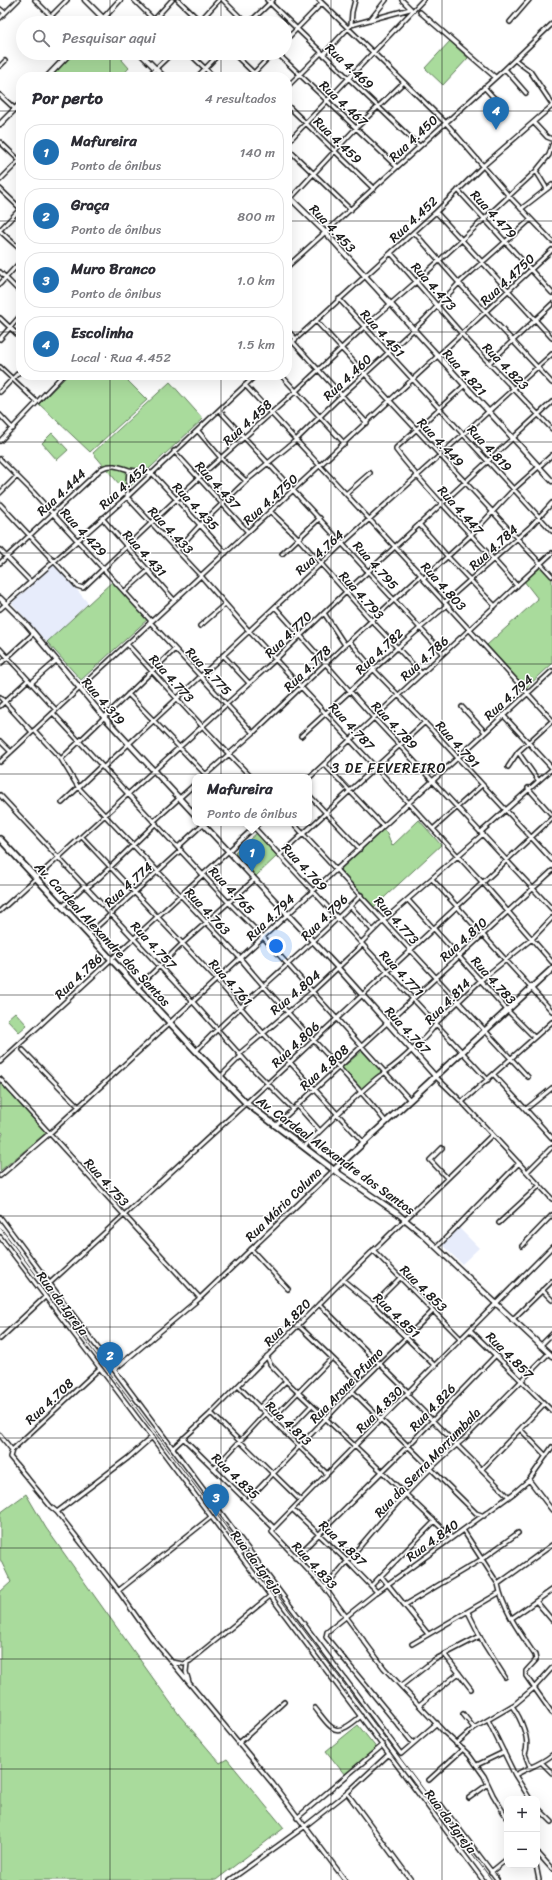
<!DOCTYPE html>
<html lang="pt">
<head>
<meta charset="utf-8">
<style>
	:root { --surface:#fff; --page:#f7f7f7; --text:#2b2b33; --muted:#7c7c81; --line:#e1e1e2; --accent:#1f6fb2 }
	body { margin:0; font-family:Sriracha,sans-serif; background:var(--page); color:var(--text) }
	.controls { position:absolute; right:12px; bottom:12px; display:grid; overflow:hidden; border-radius:8px; box-shadow:0 4px 16px #0002 }
	.controls button { width:36px; height:36px; display:grid; place-items:center; padding:0; border:0; border-bottom:1px solid var(--line); background:var(--surface); color:var(--text); font:20px sans-serif }
	.you { position:absolute; left:276px; top:946px; width:14px; height:14px; margin:-10px; border:3px solid #fff; border-radius:50%; background:#1a73e8; box-shadow:0 0 0 6px #1a73e833 }
	.badge { display:grid; place-items:center; width:26px; height:26px; border-radius:50%; background:var(--accent); color:#fff; font-size:13px; font-weight:700 }
	.pin { position:absolute; translate:-50% -33px; filter:drop-shadow(0 1px 2px #0008) }
	.pin::after { content:''; position:absolute; top:21px; width:14px; height:12px; background:inherit; clip-path:polygon(0 0,100% 0,50% 100%) }
	.popup { position:absolute; left:192px; top:774px; width:120px; height:52px; box-sizing:border-box; display:grid; place-content:center; border-radius:8px; background:var(--surface); filter:drop-shadow(0 1px 3px #0005); font-size:13px; white-space:nowrap; color:var(--muted) }
	.popup b { font-size:15px; color:var(--text) }
	.popup::after { content:''; position:absolute; left:50%; top:100%; margin-left:-8px; border:8px solid transparent; border-top-color:var(--surface) }
	.list { margin:0; padding:0; list-style:none }
	h2 { display:flex; justify-content:space-between; align-items:center; height:52px; margin:0; padding:0 16px; font-size:17px }
	h2 small { font-size:13px; font-weight:400; color:var(--muted) }
	.list li { display:grid; grid-template-columns:26px 1fr auto; gap:12px; align-items:center; box-sizing:border-box; height:56px; margin:0 8px 8px; padding:0 8px; border:1px solid var(--line); border-radius:16px }
	.list b { display:block; font-size:15px; white-space:nowrap }
	.list p { margin:0; font-size:13px; white-space:nowrap; color:var(--muted) }
	.list em { font-size:13px; font-style:normal; color:var(--muted) }
	.icon { flex:none; width:22px; height:22px; fill:none; stroke:currentColor; stroke-width:2; stroke-linecap:round; stroke-linejoin:round }
	.map { position:relative; flex:none; width:552px; height:1880px; overflow:hidden }
	.search { position:absolute; background:var(--surface); box-shadow:0 4px 16px #0002; left:16px; top:16px; width:276px; height:44px; display:flex; align-items:center; gap:10px; box-sizing:border-box; padding:0 14px; border-radius:22px; color:var(--muted); font-size:15px }
	.panel { position:absolute; background:var(--surface); box-shadow:0 4px 16px #0002; left:16px; top:72px; width:276px; height:308px; border-radius:16px }
	.map>svg:first-child { display:block }
	.built { fill:#e7ecfb }
	.green { fill:#a9db9c; stroke:#627c5c }
	.lines { fill:none; stroke-linecap:round; stroke-linejoin:round }
	.minor-casing { stroke:#1c1c1c; stroke-width:6 }
	.tertiary-casing { stroke:#1c1c1c; stroke-width:7 }
	.secondary-casing { stroke:#1c1c1c; stroke-width:8 }
	.minor { stroke:#fff; stroke-width:3 }
	.tertiary { stroke:#fff; stroke-width:4 }
	.secondary { stroke:#fff; stroke-width:4.5 }
	.rail { stroke:#1c1c1c; stroke-width:1 }
	.grid { fill:none; stroke:#1c1c1c; stroke-width:1; stroke-opacity:0.55 }
	.labels { text-anchor:middle; stroke-width:3; stroke-linejoin:round; paint-order:stroke }
	.street-label { font-size:13px; fill:#1c1c1c; stroke:#fff }
	.neighbourhood-label { font-size:14px; letter-spacing:1px; fill:#1c1c1c; stroke:#fff }
</style>
</head>
<body>
<div class="map">
<svg width="552" height="1880" viewBox="0 0 552 1880">
	<rect width="100%" height="100%" fill="#fff"/>
	<filter id="ink" filterUnits="userSpaceOnUse"><feTurbulence type="fractalNoise" baseFrequency=".025" numOctaves="2"/><feDisplacementMap in="SourceGraphic" scale="8" xChannelSelector="R" yChannelSelector="G"/><feConvolveMatrix kernelMatrix="1 2 1 2 8 2 1 2 1" color-interpolation-filters="sRGB"/></filter>
	<g filter="url(#ink)">
		<path class="built" d="M55,564L88,603L68,622L103,660L81,681L12,603Z
			M459,1228L479,1248L462,1264L442,1245Z"/>
		<path class="green" d="M450,41L468,58L443,85L425,68Z
			M72,53H118L119,55L125,53L122,60L129,68L121,77L50,76Z
			M68,375H122L147,400L90,452L39,404Z
			M170,382L203,419L125,491L93,453Z
			M52,433L68,450L57,460L42,443Z
			M541,567L552,579V664L526,688L487,645L538,599L524,581Z
			M114,580L149,618L81,680L47,642Z
			M419,820L441,845L374,907L340,870L383,830L386,832L392,846Z
			M257,833L277,856L256,876L235,852Z
			M15,1012L27,1025L19,1032L7,1019Z
			M362,1051L382,1072L363,1090L342,1068Z
			M0,1079L47,1132L0,1171V1142L3,1133L0,1130Z
			M26,1494L46,1528L180,1716L220,1763L227,1759L284,1828L216,1880H0V1592L11,1582L0,1559V1513Z
			M358,1725L378,1750L345,1775L326,1751Z"/>
		<g class="lines">
			<defs>
				<path id="minor" d="M35,0L58,23
					M134,0L157,23
					M178,0L202,23
					M223,0L246,23
					M267,0L419,146
					M319,0L445,122L509,196L552,241
					M402,0L411,9
					M0,9L5,13
					M420,12L495,77
					M0,18L18,0
					M371,19L386,0
					M510,22L529,0
					M44,23L67,0
					M151,23L172,0
					M198,23L219,0
					M249,23L273,0
					M351,25L410,9
					M285,41L322,3
					M189,53L214,77
					M233,53L258,77
					M277,53L397,167
					M323,55L351,25L352,12L355,0
					M515,60L530,71L552,104
					M0,66L5,61
					M505,69L526,93
					M147,77L172,53
					M197,77L220,53
					M250,77L273,53
					M287,87L321,53
					M484,87L493,97L505,106
					M0,95L15,109
					M287,105L374,189
					M534,123L547,137L552,139
					M0,142L21,162
					M287,143L423,0
					M287,148L351,210
					M536,171L547,189
					M0,180L19,161
					M0,189L21,209
					M458,190L552,293
					M291,198L356,128L403,83
					M521,209L552,185
					M436,212L552,338
					M0,230L21,208
					M0,231L21,250
					M414,232L459,283L552,383
					M391,253L468,341L552,429
					M287,267L505,69L552,24
					M0,272L21,293
					M0,284L21,261
					M339,299L552,531
					M0,318L21,338
					M316,321L552,576
					M287,330L296,339
					M0,339L21,315
					M293,342L367,423
					M287,347L436,212L483,166L552,106
					M489,363L552,304
					M0,367L37,402
					M281,375L345,444
					M245,385L421,575L423,579L552,720
					M464,386L396,448V450C433,498 478,540 517,586
					M0,392L21,370
					M220,411L443,653
					M0,415L13,429
					M198,431L221,458L246,481
					M0,441L63,375
					M174,451L248,532
					M0,459L33,492L151,621
					M129,470L152,473L226,553
					M0,493L17,476
					M346,494L370,473
					M0,504L77,586L83,588L205,472L296,391L364,327L416,282L536,171L549,155L552,145
					M271,512L298,538L372,621L421,673
					M102,518L174,600
					M419,524L448,557L495,606
					M0,550L31,582
					M177,550L200,525L246,481L295,441L342,395L425,319L459,283L531,219
					M282,554L320,518
					M0,563L101,469C109,463 120,467 129,470L127,497L201,576L249,631L483,883L552,962
					M423,579L470,536L514,489L552,455
					M125,591L149,570
					M445,602L530,527L552,503
					M275,607L373,717L552,909
					M0,609L127,497L256,375
					M324,613L345,645
					M150,622L253,733
					M200,626L225,604
					M349,641L374,670L433,731L552,860
					M127,644L202,726L251,777
					M0,649L56,710
					M223,655L249,683
					M0,664L34,633
					M31,683L56,661
					M128,694L208,777
					M0,697L32,732
					M0,706L28,680
					M462,707L485,732
					M53,713L228,902L263,937L410,1100
					M503,715L552,768
					M34,730L61,759L78,787L240,958C286,1015 340,1064 386,1122
					M301,736L397,648L447,605
					M0,741L11,752
					M518,752L538,780
					M61,759L175,649
					M0,762L552,250
					M324,764L383,826
					M508,767L518,752L552,721
					M103,768L343,543L552,354
					M203,777L253,733L345,645L421,575
					M309,778L552,553
					M528,788L552,815
					M0,795L192,1001L250,1066L293,1109
					M309,795L360,849
					M62,803L101,766
					M154,821L195,784
					M250,823L488,1080
					M293,823L528,1077
					M433,829L482,785
					M481,832L552,769
					M82,837L216,979L263,1033L364,1143
					M178,847L203,824
					M280,855L425,722
					M432,879L552,1011
					M86,888L99,878L156,823
					M408,900L507,1010L534,1037
					M350,906L373,931
					M62,907L84,886
					M0,911L276,659L346,592L552,402
					M89,934L181,850
					M361,943L384,920L483,834
					M137,988L182,944L254,880
					M23,1050L78,1106
					M196,1051C248,996 308,950 361,895
					M239,1054L312,992L362,945
					M0,1062L259,823
					M494,1075L552,1138
					M435,1076L462,1102L552,1199
					M220,1077L241,1056
					M0,1079L200,1298
					M462,1102L552,1022
					M297,1105L320,1131
					M526,1109L552,1088
					M275,1126L552,871
					M304,1147C328,1123 352,1099 377,1078C380,1075 384,1074 387,1071C399,1063 431,1034 437,1022L481,980L533,938L552,918
					M442,1148L430,1160L447,1178
					M527,1172L552,1147
					M0,1176L50,1133L552,671
					M0,1217L401,1754L437,1723
					M499,1223L539,1186
					M0,1237L109,1380L483,1880
					M522,1246L552,1215
					M437,1247L519,1163
					M251,1249L288,1289
					M373,1250L461,1339
					M343,1280L373,1305L435,1366
					M50,1283L268,1083L552,818
					M542,1290L552,1300
					M319,1304L409,1393
					M373,1305L400,1278
					M512,1320L552,1281
					M298,1325L359,1384
					M470,1330L552,1411
					M0,1339L45,1297
					M540,1346L552,1334
					M267,1356L270,1364L286,1381L452,1538
					M100,1368L12,1450L10,1457L51,1507L57,1512L115,1586L151,1637L273,1784L345,1880
					M114,1370L200,1298L334,1170
					M238,1386L327,1474
					M352,1391L476,1513L484,1516
					M407,1395L509,1497
					M259,1408L286,1381
					M211,1413L301,1501
					M271,1420L331,1359
					M521,1430L546,1456
					M285,1433L311,1406
					M0,1435L12,1450
					M183,1438L274,1528
					M173,1448L209,1415L343,1280L492,1135
					M214,1469L265,1414
					M482,1469L544,1404
					M529,1480L552,1510
					M247,1501L359,1384L433,1311
					M293,1510L347,1561L377,1592
					M57,1512L128,1458L152,1437
					M463,1530L498,1584C503,1610 520,1633 535,1655L536,1660L526,1671V1676L552,1713
					M295,1558L408,1446L496,1355
					M381,1576L428,1634
					M498,1584L552,1545
					M371,1586L435,1521
					M325,1588C367,1538 414,1479 465,1438L549,1353
					M118,1591L211,1517
					M536,1601L552,1620
					M405,1605L482,1559L518,1533
					M468,1612L484,1644L505,1677
					M512,1618L552,1590
					M412,1644L499,1593
					M445,1655L471,1689
					M172,1662L184,1664L190,1661L270,1596
					M187,1663L186,1672L189,1682
					M401,1686L434,1660L480,1636
					M419,1705L459,1673
					M512,1706C520,1717 531,1740 525,1754L530,1767
					M315,1708C334,1732 335,1738 361,1716
					M463,1714L474,1728
					M488,1720L515,1775L530,1799
					M413,1743L326,1637L327,1632L377,1592L514,1493L529,1480L552,1447
					M238,1744L284,1702
					M456,1744L474,1728L515,1704L534,1688L552,1668
					M542,1763L552,1773
					M477,1765L504,1752
					M515,1775C529,1767 540,1765 552,1755
					M429,1780L463,1749
					M347,1793L411,1880
					M469,1798L487,1785
					M441,1805L497,1879
					M537,1807L552,1822
					M297,1818L383,1745
					M507,1818L493,1795L484,1776L469,1755L445,1733L384,1668L325,1588L272,1532L274,1528L313,1488L552,1247
					M537,1852L552,1869
					M536,1865L539,1880
					M491,1872L507,1859
					M230,1880L304,1827L347,1793L389,1754"/>
				<path id="tertiary" d="M85,0L108,23
					M99,23L120,0
					M140,53L164,77
					M47,77L70,53
					M0,124L21,103
					M287,195L326,233L552,481
					M0,598L27,625L104,717L195,815
					M202,823L338,968L435,1076
					M334,1170L397,1213L420,1232L552,1356"/>
				<path id="secondary" d="M0,839L196,1051L246,1103L334,1170L552,969"/>
			</defs>
			<use href="#minor" class="minor-casing"/>
			<use href="#tertiary" class="tertiary-casing"/>
			<use href="#secondary" class="secondary-casing"/>
			<use href="#minor" class="minor"/>
			<use href="#tertiary" class="tertiary"/>
			<use href="#secondary" class="secondary"/>
			<path class="rail" d="M0,1227L492,1880"/>
		</g>
	</g>
	<path class="grid" d="M110,0V23M221,0V23M331,0V1880M442,0V1880M110,53V77M221,53V77M0,111H21M287,111H552M0,221H21M287,221H552M0,332H21M287,332H552M110,375V1880M221,375V1880M0,442H552M0,553H552M0,664H552M0,774H552M0,885H552M0,995H552M0,1106H552M0,1216H552M0,1327H552M0,1438H552M0,1548H552M0,1659H552M0,1769H552"/>
	<g class="labels">
		<g class="street-label">
			<text transform="translate(350 66) rotate(43)" y="5">Rua 4.469</text>
			<text transform="translate(344 103) rotate(43)" y="5">Rua 4.467</text>
			<text transform="translate(413 138) rotate(-43)" y="5">Rua 4.450</text>
			<text transform="translate(338 140) rotate(44)" y="5">Rua 4.459</text>
			<text transform="translate(494 214) rotate(47)" y="5">Rua 4.479</text>
			<text transform="translate(413 219) rotate(-43)" y="5">Rua 4.452</text>
			<text transform="translate(333 228) rotate(47)" y="5">Rua 4.453</text>
			<text transform="translate(507 279) rotate(-43)" y="5">Rua 4.4750</text>
			<text transform="translate(434 286) rotate(48)" y="5">Rua 4.473</text>
			<text transform="translate(383 333) rotate(48)" y="5">Rua 4.451</text>
			<text transform="translate(506 366) rotate(46)" y="5">Rua 4.823</text>
			<text transform="translate(465 372) rotate(48)" y="5">Rua 4.821</text>
			<text transform="translate(347 377) rotate(-43)" y="5">Rua 4.460</text>
			<text transform="translate(247 422) rotate(-42)" y="5">Rua 4.458</text>
			<text transform="translate(441 442) rotate(47)" y="5">Rua 4.449</text>
			<text transform="translate(490 448) rotate(47)" y="5">Rua 4.819</text>
			<text transform="translate(218 485) rotate(48)" y="5">Rua 4.437</text>
			<text transform="translate(123 486) rotate(-42)" y="5">Rua 4.452</text>
			<text transform="translate(61 492) rotate(-43)" y="5">Rua 4.444</text>
			<text transform="translate(270 499) rotate(-42)" y="5">Rua 4.4750</text>
			<text transform="translate(196 506) rotate(47)" y="5">Rua 4.435</text>
			<text transform="translate(461 510) rotate(48)" y="5">Rua 4.447</text>
			<text transform="translate(171 530) rotate(47)" y="5">Rua 4.433</text>
			<text transform="translate(84 532) rotate(47)" y="5">Rua 4.429</text>
			<text transform="translate(493 547) rotate(-42)" y="5">Rua 4.784</text>
			<text transform="translate(319 552) rotate(-42)" y="5">Rua 4.764</text>
			<text transform="translate(145 553) rotate(48)" y="5">Rua 4.431</text>
			<text transform="translate(376 565) rotate(48)" y="5">Rua 4.795</text>
			<text transform="translate(444 586) rotate(48)" y="5">Rua 4.803</text>
			<text transform="translate(362 595) rotate(48)" y="5">Rua 4.793</text>
			<text transform="translate(288 634) rotate(-44)" y="5">Rua 4.770</text>
			<text transform="translate(379 651) rotate(-43)" y="5">Rua 4.782</text>
			<text transform="translate(424 658) rotate(-42)" y="5">Rua 4.786</text>
			<text transform="translate(307 668) rotate(-44)" y="5">Rua 4.778</text>
			<text transform="translate(209 671) rotate(47)" y="5">Rua 4.775</text>
			<text transform="translate(172 678) rotate(48)" y="5">Rua 4.773</text>
			<text transform="translate(508 697) rotate(-42)" y="5">Rua 4.794</text>
			<text transform="translate(104 701) rotate(49)" y="5">Rua 4.319</text>
			<text transform="translate(395 725) rotate(47)" y="5">Rua 4.789</text>
			<text transform="translate(352 726) rotate(47)" y="5">Rua 4.787</text>
			<text transform="translate(458 744) rotate(48)" y="5">Rua 4.791</text>
			<text transform="translate(305 867) rotate(47)" y="5">Rua 4.769</text>
			<text transform="translate(128 884) rotate(-42)" y="5">Rua 4.774</text>
			<text transform="translate(232 890) rotate(47)" y="5">Rua 4.765</text>
			<text transform="translate(208 911) rotate(47)" y="5">Rua 4.763</text>
			<text transform="translate(270 917) rotate(-43)" y="5">Rua 4.794</text>
			<text transform="translate(324 917) rotate(-44)" y="5">Rua 4.796</text>
			<text transform="translate(397 920) rotate(48)" y="5">Rua 4.773</text>
			<text transform="translate(103 934) rotate(47)" y="5">Av. Cardeal Alexandre dos Santos</text>
			<text transform="translate(463 939) rotate(-42)" y="5">Rua 4.810</text>
			<text transform="translate(154 945) rotate(47)" y="5">Rua 4.757</text>
			<text transform="translate(402 973) rotate(47)" y="5">Rua 4.771</text>
			<text transform="translate(78 976) rotate(-43)" y="5">Rua 4.786</text>
			<text transform="translate(494 980) rotate(48)" y="5">Rua 4.783</text>
			<text transform="translate(231 982) rotate(48)" y="5">Rua 4.761</text>
			<text transform="translate(295 992) rotate(-40)" y="5">Rua 4.804</text>
			<text transform="translate(447 1001) rotate(-45)" y="5">Rua 4.814</text>
			<text transform="translate(408 1030) rotate(47)" y="5">Rua 4.767</text>
			<text transform="translate(295 1044) rotate(-43)" y="5">Rua 4.806</text>
			<text transform="translate(324 1067) rotate(-42)" y="5">Rua 4.808</text>
			<text transform="translate(336 1155) rotate(36)" y="5">Av. Cardeal Alexandre dos Santos</text>
			<text transform="translate(107 1182) rotate(48)" y="5">Rua 4.753</text>
			<text transform="translate(283 1204) rotate(-44)" y="5">Rua Mário Coluna</text>
			<text transform="translate(424 1288) rotate(45)" y="5">Rua 4.853</text>
			<text transform="translate(63 1303) rotate(53)" y="5">Rua da Igreja</text>
			<text transform="translate(397 1315) rotate(44)" y="5">Rua 4.851</text>
			<text transform="translate(287 1322) rotate(-45)" y="5">Rua 4.820</text>
			<text transform="translate(510 1355) rotate(45)" y="5">Rua 4.857</text>
			<text transform="translate(346 1385) rotate(-46)" y="5">Rua Arone Pfumo</text>
			<text transform="translate(49 1401) rotate(-43)" y="5">Rua 4.708</text>
			<text transform="translate(432 1407) rotate(-46)" y="5">Rua 4.826</text>
			<text transform="translate(379 1409) rotate(-45)" y="5">Rua 4.830</text>
			<text transform="translate(289 1423) rotate(44)" y="5">Rua 4.813</text>
			<text transform="translate(427 1462) rotate(-46)" y="5">Rua da Serra Morrumbala</text>
			<text transform="translate(236 1476) rotate(44)" y="5">Rua 4.835</text>
			<text transform="translate(432 1540) rotate(-36)" y="5">Rua 4.840</text>
			<text transform="translate(343 1543) rotate(44)" y="5">Rua 4.837</text>
			<text transform="translate(257 1562) rotate(53)" y="5">Rua da Igreja</text>
			<text transform="translate(315 1565) rotate(47)" y="5">Rua 4.833</text>
			<text transform="translate(451 1821) rotate(53)" y="5">Rua da Igreja</text>
		</g>
		<g class="neighbourhood-label">
			<text x="389" y="773">3 DE FEVEREIRO</text>
		</g>
	</g>
</svg>
<div class="controls">
<button>+</button>
<button>−</button>
</div>
<div class="you"></div>
<div class="pin badge" style="left:252px;top:872px">1</div>
<div class="popup"><b>Mafureira</b>Ponto de ônibus</div>
<div class="pin badge" style="left:110px;top:1375px">2</div>
<div class="pin badge" style="left:216px;top:1517px">3</div>
<div class="pin badge" style="left:496px;top:130px">4</div>
<div class="search"><svg class="icon" aria-label="search" viewBox="0 0 24 24"><circle cx="10" cy="10" r="6"/><path d="M15 15l6 6"/></svg>Pesquisar aqui</div>
<section class="panel">
<h2>Por perto<small>4 resultados</small></h2>
<ul class="list">
<li><span class="badge">1</span><div><b>Mafureira</b><p>Ponto de ônibus</p></div><em>140 m</em></li>
<li><span class="badge">2</span><div><b>Graça</b><p>Ponto de ônibus</p></div><em>800 m</em></li>
<li><span class="badge">3</span><div><b>Muro Branco</b><p>Ponto de ônibus</p></div><em>1.0 km</em></li>
<li><span class="badge">4</span><div><b>Escolinha</b><p>Local · Rua 4.452</p></div><em>1.5 km</em></li>
</ul>
</section>
</div>
</body>
</html>
